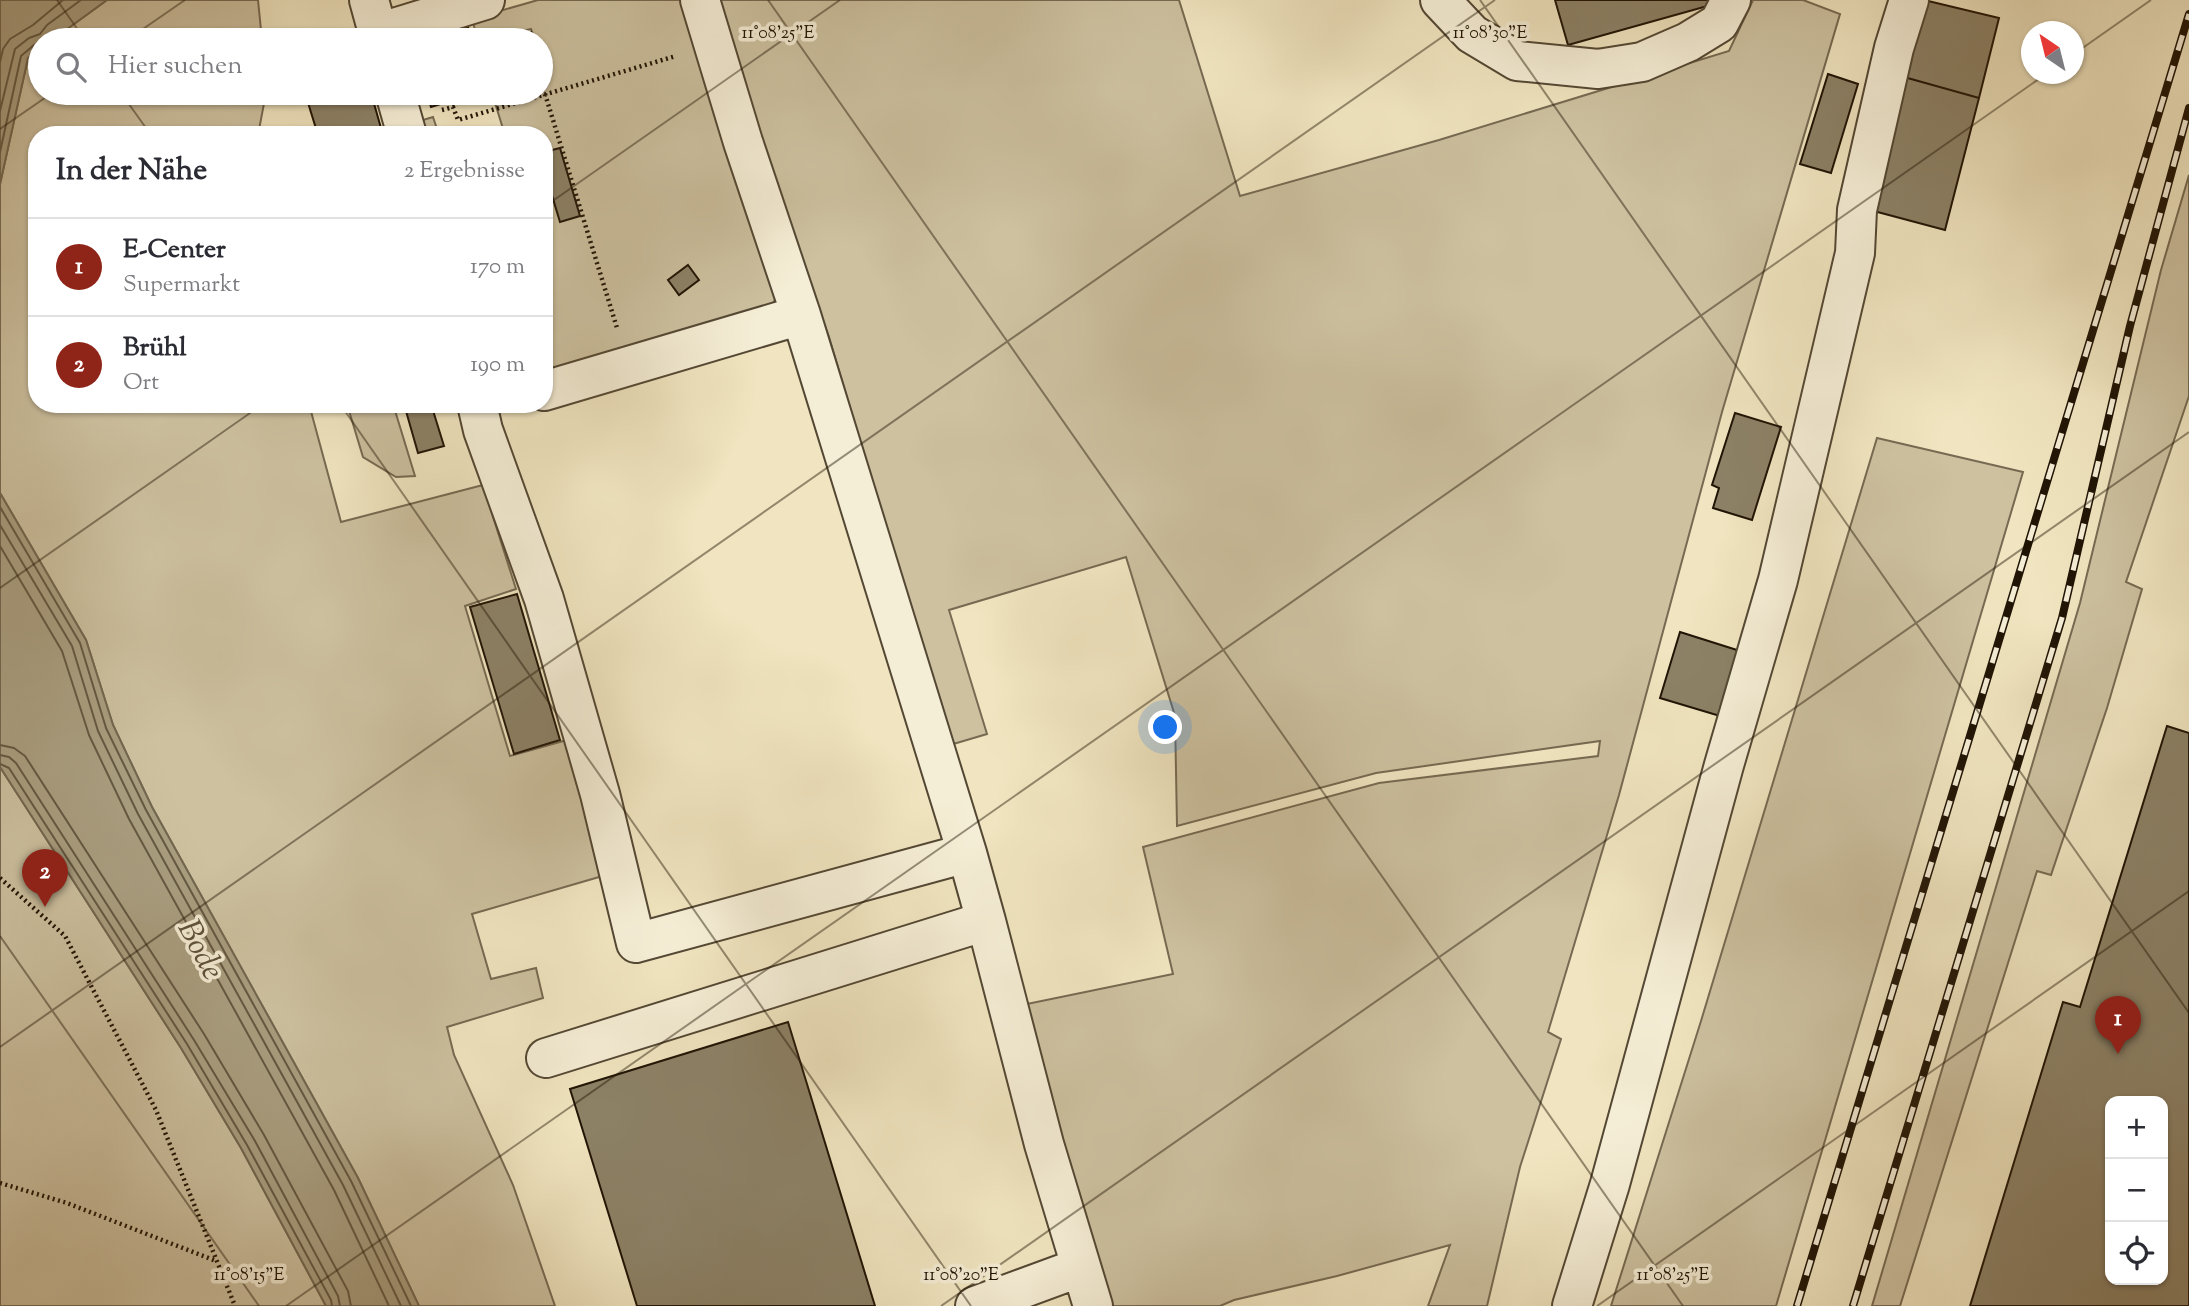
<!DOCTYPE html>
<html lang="de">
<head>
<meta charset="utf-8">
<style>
	:root { --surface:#fff; --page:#f7f7f7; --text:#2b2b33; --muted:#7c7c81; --line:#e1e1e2; --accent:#8f2418 }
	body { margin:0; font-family:"Sorts Mill Goudy",serif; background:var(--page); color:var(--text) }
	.controls { position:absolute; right:21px; bottom:21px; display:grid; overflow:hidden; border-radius:14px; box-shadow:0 2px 5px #0004 }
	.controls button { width:63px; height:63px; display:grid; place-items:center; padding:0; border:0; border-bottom:2px solid var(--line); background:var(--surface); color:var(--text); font:35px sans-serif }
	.compass { position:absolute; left:2021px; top:21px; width:63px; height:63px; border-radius:50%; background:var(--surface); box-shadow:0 2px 5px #0004; rotate:325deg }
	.you { position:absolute; left:1166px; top:728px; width:24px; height:24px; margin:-18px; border:5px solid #fff; border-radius:50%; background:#1a73e8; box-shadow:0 0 0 10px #1a73e833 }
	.badge { display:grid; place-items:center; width:46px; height:46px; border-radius:50%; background:var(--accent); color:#fff; font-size:23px; font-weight:700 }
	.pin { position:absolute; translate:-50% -58px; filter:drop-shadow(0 2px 4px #0008) }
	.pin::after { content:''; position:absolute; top:37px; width:24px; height:21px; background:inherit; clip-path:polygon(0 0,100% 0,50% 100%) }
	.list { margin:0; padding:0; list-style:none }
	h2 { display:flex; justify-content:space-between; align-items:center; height:91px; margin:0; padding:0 28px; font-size:30px }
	h2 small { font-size:23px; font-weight:400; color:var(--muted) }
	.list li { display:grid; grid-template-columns:46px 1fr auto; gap:21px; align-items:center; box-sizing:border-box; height:98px; padding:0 28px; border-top:2px solid var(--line) }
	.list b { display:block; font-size:26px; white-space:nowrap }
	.list p { margin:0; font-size:23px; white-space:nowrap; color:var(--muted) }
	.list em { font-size:23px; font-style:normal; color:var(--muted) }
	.icon { flex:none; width:38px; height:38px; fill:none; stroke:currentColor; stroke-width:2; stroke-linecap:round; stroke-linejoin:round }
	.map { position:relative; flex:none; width:2189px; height:1306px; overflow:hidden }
	.search { position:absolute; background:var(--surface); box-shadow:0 2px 5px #0004; left:28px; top:28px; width:525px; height:77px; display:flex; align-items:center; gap:18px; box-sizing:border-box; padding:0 24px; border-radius:38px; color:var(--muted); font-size:26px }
	.panel { position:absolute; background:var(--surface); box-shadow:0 2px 5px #0004; left:28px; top:126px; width:525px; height:287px; border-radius:28px }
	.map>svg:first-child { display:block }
	.green { fill:#cdc1a0; stroke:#766a52; stroke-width:2 }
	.water { fill:#a99e80; stroke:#72674f; stroke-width:2 }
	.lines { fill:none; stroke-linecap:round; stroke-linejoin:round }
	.shore { stroke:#645942; stroke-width:2 }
	.building { fill:#8c8166; stroke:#201405; stroke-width:2; fill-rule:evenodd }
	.minor-casing { stroke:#544834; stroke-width:42 }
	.path { stroke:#201405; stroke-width:4.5; stroke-dasharray:2 3.5; stroke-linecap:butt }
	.minor { stroke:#f5eed6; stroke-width:38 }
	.rail-casing { stroke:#201405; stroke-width:8 }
	.rail { stroke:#f5eed6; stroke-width:5; stroke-dasharray:16; stroke-linecap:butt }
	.ticks { fill:none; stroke:#201405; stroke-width:2; stroke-opacity:0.45 }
	.labels { text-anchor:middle; stroke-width:7; stroke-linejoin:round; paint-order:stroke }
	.water-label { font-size:32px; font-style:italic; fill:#5e523c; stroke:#f5eed6 }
	.ticks-label { font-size:18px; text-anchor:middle; fill:#201405; stroke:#f5eed6; stroke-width:7; stroke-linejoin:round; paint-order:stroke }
</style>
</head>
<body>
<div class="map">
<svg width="2189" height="1306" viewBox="0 0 2189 1306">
	<rect width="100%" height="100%" fill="#f0e5c0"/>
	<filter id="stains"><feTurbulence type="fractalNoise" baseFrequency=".00286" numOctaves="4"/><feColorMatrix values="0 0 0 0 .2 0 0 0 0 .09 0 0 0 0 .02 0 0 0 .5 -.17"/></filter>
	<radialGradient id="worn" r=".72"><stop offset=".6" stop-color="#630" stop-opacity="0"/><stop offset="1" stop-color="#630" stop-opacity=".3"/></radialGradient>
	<path class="green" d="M107,0H258L262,40H52Z
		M538,0H681L779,292L770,309L544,376V135H497L504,132L492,93H541V75L545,74L541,59V40H535L531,29L489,40H478L472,19Z
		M717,0H1179L1240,196L1439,140L1729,51L1753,0H1803L1840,14L1722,412L1619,795L1548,1032L1561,1039L1520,1167L1487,1306H1428L1450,1245L1337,1276L1234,1300L1220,1306H1110L1022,1005L1173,974L1143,847L1379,783L1598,756L1600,741L1376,773L1177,826L1175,716L1126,557L949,610L987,734L950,745L829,337L759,144Z
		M40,49V93H266L258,135H37V404H309L341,522L483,485L516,589L465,606L510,756L567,740L606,875L472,914L491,979L536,968L543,998L447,1027L454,1055L513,1185L555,1306H419L358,1178L152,807L113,725L86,640L0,493V184L28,58Z
		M433,117L439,135H416L413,123Z
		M2189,175V396L2126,582L2142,589L2107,708L2051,875L2037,871L1900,1306H1872L2080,603L2161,270Z
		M347,404H393L415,476L396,477L363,457Z
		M1877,438L2023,472L1776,1306H1611L1701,1021Z
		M0,767L181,1048L241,1148L326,1306H0Z"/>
	<path class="water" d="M0,0H107L52,40H40V49L28,58L0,184Z
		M0,493L86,640L113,725L152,807L358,1178L419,1306H326L241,1148L181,1048L0,767Z"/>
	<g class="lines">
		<path class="shore" d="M0,62L3,49L10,39L33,25L63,0
			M0,111L15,49L29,38L40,34L47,25L81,0
			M0,152L21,56L34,45L40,44
			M0,507L80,643L106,728L146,810L351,1181L411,1306
			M0,525L72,646L98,731L138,814L343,1185L401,1306
			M0,546L62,651L89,735L129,819L334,1190L389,1306
			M0,745L14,748L25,756L204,1034L264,1135L348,1291L351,1306
			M0,755L9,757L16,763L194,1040L255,1141L338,1296L340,1306
			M0,764L9,768L187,1044L247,1145L331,1300L332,1306"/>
	</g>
	<path class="building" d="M1555,0H1710L1711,5L1568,45Z
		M1924,0L1999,18L1979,98L1904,77Z
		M468,27L472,40H422Z
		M531,32L533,40H501Z
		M1828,74L1858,84L1831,173L1800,164Z
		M1904,77L1979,98L1945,230L1870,210Z
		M305,93H371L383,135H318Z
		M427,93H476L431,107Z
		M560,148L580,216L560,222L544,169V152Z
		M688,265L699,280L679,295L668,280Z
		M404,404H431L444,446L418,453Z
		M1735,413L1781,427L1752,520L1713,508L1719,488L1712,485Z
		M517,594L560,740L514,754L470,607Z
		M1680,632L1740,651L1720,716L1660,698Z
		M2167,726L2189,733V1306H1970L2063,1002L2080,1007ZM2110,1101H2163V1280H2110Z
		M788,1022L875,1306H637L570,1089Z"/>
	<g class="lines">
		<defs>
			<path id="minor" d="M369,0L380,40
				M1440,0L1472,34L1517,61L1598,69L1642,62L1688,42L1719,23L1731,0
				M378,33L485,0
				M395,93L407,135
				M544,391L801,315
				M477,404L483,430L544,599L600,794L636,943L967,853
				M986,921L1044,1144L1093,1306
				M546,1058L986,921L967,853L801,315L743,142L700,0
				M975,1306L1081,1267
				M1572,1306L1610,1184L1724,765L1778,580L1855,253L1857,210L1894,48L1909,0"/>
		</defs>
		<use href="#minor" class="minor-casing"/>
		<path class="path" d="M545,94L617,328
			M442,110L453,107L458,120L676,56
			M0,878L65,936L156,1110L235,1306
			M0,1183L67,1203L216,1261"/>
		<use href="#minor" class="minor"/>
		<defs>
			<path id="rail" d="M1797,1306L2189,14
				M1853,1306L2062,618L2130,326L2189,108"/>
		</defs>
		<use href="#rail" class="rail-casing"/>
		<use href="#rail" class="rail"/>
	</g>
	<path class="ticks" d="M57,0L85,40M768,0L1683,1306M1480,0L2189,1013M127,40L185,0M2074,54L2151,0M121,93L151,135M0,129L52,93M544,207L840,0M340,404L971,1306M0,588L263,404M0,936L259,1306M0,1047L1495,0M286,1306L2046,74M941,1306L2189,432M1597,1306L2189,891"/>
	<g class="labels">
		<g class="water-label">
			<text transform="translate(202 949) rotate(62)" y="11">Bode</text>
		</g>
	</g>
	<g class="ticks-label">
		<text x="778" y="38">11°08'25"E</text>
		<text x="1490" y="38">11°08'30"E</text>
		<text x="249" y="1280">11°08'15"E</text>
		<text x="961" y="1280">11°08'20"E</text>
		<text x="1673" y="1280">11°08'25"E</text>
	</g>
	<rect width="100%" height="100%" filter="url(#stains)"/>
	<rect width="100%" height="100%" fill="url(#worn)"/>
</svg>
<div class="controls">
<button>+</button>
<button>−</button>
<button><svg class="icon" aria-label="locate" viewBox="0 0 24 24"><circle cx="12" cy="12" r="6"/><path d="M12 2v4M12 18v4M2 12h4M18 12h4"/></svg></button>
</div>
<svg class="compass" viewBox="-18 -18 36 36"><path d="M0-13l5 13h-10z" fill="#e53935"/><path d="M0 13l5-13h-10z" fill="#7c7c81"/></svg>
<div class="you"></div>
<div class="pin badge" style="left:2118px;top:1054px">1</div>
<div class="pin badge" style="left:45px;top:907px">2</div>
<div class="search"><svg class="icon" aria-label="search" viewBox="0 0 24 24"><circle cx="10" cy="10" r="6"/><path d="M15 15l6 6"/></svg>Hier suchen</div>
<section class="panel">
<h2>In der Nähe<small>2 Ergebnisse</small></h2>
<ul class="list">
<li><span class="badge">1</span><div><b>E-Center</b><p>Supermarkt</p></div><em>170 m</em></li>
<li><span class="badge">2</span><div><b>Brühl</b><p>Ort</p></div><em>190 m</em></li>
</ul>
</section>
</div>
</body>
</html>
